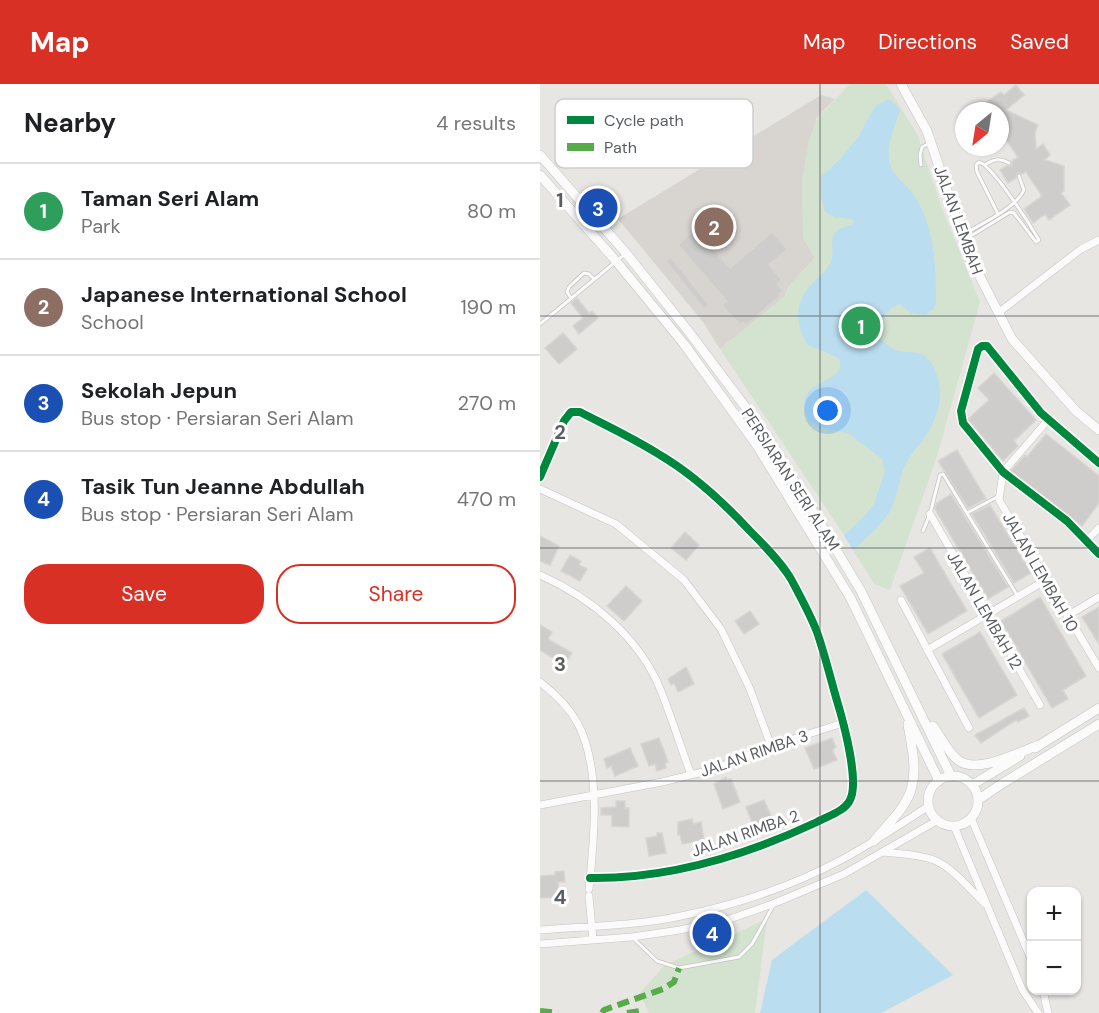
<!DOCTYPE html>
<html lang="en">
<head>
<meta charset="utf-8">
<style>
	:root { --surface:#fff; --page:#f2f2f2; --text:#202124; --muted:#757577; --line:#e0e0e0; --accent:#d93025 }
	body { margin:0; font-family:"DM Sans",sans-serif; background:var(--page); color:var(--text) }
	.controls { position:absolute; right:18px; bottom:18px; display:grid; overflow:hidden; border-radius:12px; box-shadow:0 2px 4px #0004 }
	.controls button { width:54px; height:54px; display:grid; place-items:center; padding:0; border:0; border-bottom:2px solid var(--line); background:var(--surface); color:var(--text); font:30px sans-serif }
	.compass { position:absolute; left:415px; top:18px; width:54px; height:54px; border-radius:50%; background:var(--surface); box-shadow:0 2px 4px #0004; rotate:210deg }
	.you { position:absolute; left:288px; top:327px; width:21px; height:21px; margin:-15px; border:4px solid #fff; border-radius:50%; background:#1a73e8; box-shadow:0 0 0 9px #1a73e833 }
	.badge { display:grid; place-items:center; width:39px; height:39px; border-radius:50%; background:var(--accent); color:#fff; font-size:20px; font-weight:700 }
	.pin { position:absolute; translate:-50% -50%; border:3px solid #fff; box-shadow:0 2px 6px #0006 }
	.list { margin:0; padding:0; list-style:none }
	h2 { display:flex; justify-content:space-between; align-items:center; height:78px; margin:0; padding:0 24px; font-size:26px }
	h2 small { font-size:20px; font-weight:400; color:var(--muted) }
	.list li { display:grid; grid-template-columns:39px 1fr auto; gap:18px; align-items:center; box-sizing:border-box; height:96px; padding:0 24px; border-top:2px solid var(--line) }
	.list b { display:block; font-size:22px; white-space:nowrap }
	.list p { margin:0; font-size:20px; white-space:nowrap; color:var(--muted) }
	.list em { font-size:20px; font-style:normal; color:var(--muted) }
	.actions { display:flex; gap:12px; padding:18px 24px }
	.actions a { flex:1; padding:14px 0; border:2px solid var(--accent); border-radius:24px; text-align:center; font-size:21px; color:var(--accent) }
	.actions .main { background:var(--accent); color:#fff }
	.map { position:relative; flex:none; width:559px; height:929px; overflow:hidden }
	header { display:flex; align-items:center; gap:36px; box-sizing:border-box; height:84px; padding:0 30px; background:var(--accent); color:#fff }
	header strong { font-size:28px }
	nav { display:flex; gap:33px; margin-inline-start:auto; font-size:21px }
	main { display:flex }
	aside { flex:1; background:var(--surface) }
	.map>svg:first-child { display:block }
	.education { fill:#d8d5d1 }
	.green { fill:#d3e3cf }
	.water { fill:#baddef }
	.building { fill:#cfcdcb; stroke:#d7d5d2; stroke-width:1.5 }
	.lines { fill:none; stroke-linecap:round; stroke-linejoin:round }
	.lane-casing { stroke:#c4c3c3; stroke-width:4.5 }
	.street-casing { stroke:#c4c3c3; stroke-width:8 }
	.secondary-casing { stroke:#c3c3c3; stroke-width:10 }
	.lane { stroke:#fcfbfb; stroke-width:3 }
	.street { stroke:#fcfbfb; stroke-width:7 }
	.secondary { stroke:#fcfbfb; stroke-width:9 }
	.quiet { stroke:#58ab4b; stroke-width:6; stroke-dasharray:12 6; stroke-linecap:butt }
	.cycleway-casing { stroke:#fff; stroke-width:11 }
	.cycleway { stroke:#00873e; stroke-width:8 }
	.grid { fill:none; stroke:#595d60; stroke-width:1.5; stroke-opacity:0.55 }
	.labels { text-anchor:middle; stroke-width:6; stroke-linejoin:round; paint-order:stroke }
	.street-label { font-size:16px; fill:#595d60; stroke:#fff }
	.key { fill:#fff; stroke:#cdcecf; stroke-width:1.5 }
	.key-label { font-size:16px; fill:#595d60 }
	.grid-label { font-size:20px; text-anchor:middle; font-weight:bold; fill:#595d60; stroke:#fff; stroke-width:6; stroke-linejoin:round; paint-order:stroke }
</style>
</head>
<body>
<header>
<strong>Map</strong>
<nav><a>Map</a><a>Directions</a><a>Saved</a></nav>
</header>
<main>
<aside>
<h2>Nearby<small>4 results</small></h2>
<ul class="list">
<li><span class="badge" style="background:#2e9e5b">1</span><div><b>Taman Seri Alam</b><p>Park</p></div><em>80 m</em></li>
<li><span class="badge" style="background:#8d6e63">2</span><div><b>Japanese International School</b><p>School</p></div><em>190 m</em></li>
<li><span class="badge" style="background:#1a4fb4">3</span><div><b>Sekolah Jepun</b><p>Bus stop · Persiaran Seri Alam</p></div><em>270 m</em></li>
<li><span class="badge" style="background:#1a4fb4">4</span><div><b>Tasik Tun Jeanne Abdullah</b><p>Bus stop · Persiaran Seri Alam</p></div><em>470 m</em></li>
</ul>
<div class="actions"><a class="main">Save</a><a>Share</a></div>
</aside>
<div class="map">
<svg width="559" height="929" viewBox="0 0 559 929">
	<rect width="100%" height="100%" fill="#e8e6e2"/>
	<path class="education" d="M281,11L295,15L276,35L263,153L275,174L249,202L244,213L180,265L163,238L78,135Z"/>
	<path class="green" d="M310,0H346L377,50L401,122L440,218L398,369L350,506L334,500L304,451L180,265L244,213L249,202L275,174L263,153L262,96L269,56L277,35Z
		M227,835L215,929H109L100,909L125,881Z"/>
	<path class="water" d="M350,15L360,26C355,42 345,63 350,80C354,94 368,101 375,113C395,145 396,183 396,220L393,226L385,231L371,229L359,220C346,225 340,239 339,252C343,257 349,264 356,266C368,270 381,265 390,277C405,301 402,322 389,347C382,359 371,368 365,381C359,395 358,411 351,425C343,441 326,454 313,466L304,451L322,435L334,420L345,387L342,375L308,349L280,343L269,337C247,291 310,304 299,274L268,261C255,240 254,220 271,201C277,194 286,188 290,180C296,171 288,156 296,148C299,144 308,142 313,140V136C300,132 298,138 285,127L281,113V93L301,74L318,53L336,21Z
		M326,806L413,891L341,929H220L232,876Z"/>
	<path class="building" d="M476,1L484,11L466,26L498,41L495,48L496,65L503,60L510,71L505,76L524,82V107L521,109L530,121L509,136L505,130L493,139L484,125L502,112L486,88L482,90L477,89L476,94L468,99L460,86L466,82H472V77L478,73L462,50L460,52V27H450L445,19L461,8L464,11Z
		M156,145L190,184L232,148L247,165L229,181L242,196L237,200L243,207L239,210L240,212L206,241L203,238L200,241L182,221L187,217L138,161Z
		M131,173L169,221L164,225L126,177Z
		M37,214L49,229L52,227L58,234L39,250L33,242L43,234L31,219Z
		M23,249L37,265L19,280L5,264Z
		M454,289L496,336L474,357L478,362L463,377L428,335L449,316L438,304Z
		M506,350L559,392V419L542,442L471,387L485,371L487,373Z
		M417,366L446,415L428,424L398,377Z
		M411,410L468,503L448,515L395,425L397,419Z
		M450,421L491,489L474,499L432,430Z
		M145,448L159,461L146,476L131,464Z
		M0,452L19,462L10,481L0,477Z
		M390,464L427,527L388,550L360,502L384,489L374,473Z
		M30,471L41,477L39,481L47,485L40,497L21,487Z
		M86,502L102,517L84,537L67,522Z
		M500,513L546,592L523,606L528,615L512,624L461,537Z
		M559,523V560L542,533Z
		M210,527L219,540L204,550L195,537Z
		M0,541L12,548L8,555L32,569L24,581L0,566Z
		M440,548L477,611L439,634L402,570Z
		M146,583L154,600L138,608L134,599L131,601L128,595Z
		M484,624L489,632L478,638L476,636L441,659L435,651Z
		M119,654L128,678L125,679L126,684L117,687L115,680L109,682L101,660Z
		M292,654L296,663L293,665V668L297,676L274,685L265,664Z
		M90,664L98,682L75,692L71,682L67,684L64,675Z
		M186,693L187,696L191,695L200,718L183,725L174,700Z
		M224,716L233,736L214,744L206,723Z
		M76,717H85V724H89V743L72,742V731H61V724L76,723Z
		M152,735L153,740L161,738L164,756L142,760L140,750L138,751V738Z
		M117,749H122L126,769L109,772L106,754L117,752Z
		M24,787L25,798H18L19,813L0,814V792L15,791V788Z"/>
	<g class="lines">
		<defs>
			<path id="lane" d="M446,80C455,75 460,74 469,79
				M381,81L380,71L382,63L390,59
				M424,150C441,140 476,124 484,106L479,92
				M426,155L470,128L474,129L496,158L499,156C490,141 453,82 439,78L436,81L437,88L458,130
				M31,214L27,208L29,203L44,189L49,190L54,195
				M0,240L85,170
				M427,429L459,412
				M383,447L390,430L400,391L403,390L477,511
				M93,854L117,877L139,884L199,873L212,860L233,822"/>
			<path id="street" d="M458,229L541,165L559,156
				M508,336L463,388L459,416L559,584
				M559,379L501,329L447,262H442L438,265L421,327L423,339L463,388L527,437L559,470
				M0,393L24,337L31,328H40C67,342 95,355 120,371C154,391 183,418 210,447C224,461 241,478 251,495C260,512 270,530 277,548C286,574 292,601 300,627C305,645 319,699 310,716C305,727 288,732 277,738C207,771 128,795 50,794
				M0,405L76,440L144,496L181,545L210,605L231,662
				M390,430L500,621
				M547,456L559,444
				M0,491C52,514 100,554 121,607C132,635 141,663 151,691
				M361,516L429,644
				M527,532L559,513
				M387,566L506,496
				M0,598C14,609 28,622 37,638C62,684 54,756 49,805
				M0,721L122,698L175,685L231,662L303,639
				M431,734L491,875
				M414,742L482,905L498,929
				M343,768C360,770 378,770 394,776C413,784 430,805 444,819
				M49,812L53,856
				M0,846C47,842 95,842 141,832C195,821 250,803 299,777C330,761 359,741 389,722
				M0,860L92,853L140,846L190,835L235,819L304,790L398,736
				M503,906L508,929"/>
			<path id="secondary" d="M361,0L387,47L424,157L437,187L472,255L536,327L559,346
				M0,71L86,169L149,248L228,353L321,507L411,692
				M0,91L76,177L144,260L216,360L310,513L399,697
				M393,642C400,652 408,668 418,676C437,691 479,668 499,661
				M495,664L559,624
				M388 717a25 25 0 1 1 50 0a25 25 0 1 1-50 0Z
				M432,701L480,672
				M438,716L460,701L559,640
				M334,757C347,741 368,722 372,702C377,682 371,660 368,640"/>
		</defs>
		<use href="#lane" class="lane-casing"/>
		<use href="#street" class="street-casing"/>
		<use href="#secondary" class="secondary-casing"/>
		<use href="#lane" class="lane"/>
		<use href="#street" class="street"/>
		<use href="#secondary" class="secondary"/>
		<path class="quiet" d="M0,927L18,929
			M62,929L64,926L123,905L134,898L139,884
			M87,929L100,927L104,929"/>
		<defs>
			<path id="cycleway" d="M559,379L501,329L447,262H442L438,265L421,327L423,339L463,388L527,437L559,470
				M0,393L24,337L31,328H40C67,342 95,355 120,371C154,391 183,418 210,447C224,461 241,478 251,495C260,512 270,530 277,548C286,574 292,601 300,627C305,645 319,699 310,716C305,727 288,732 277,738C207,771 128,795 50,794"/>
		</defs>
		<use href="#cycleway" class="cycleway-casing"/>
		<use href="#cycleway" class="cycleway"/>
	</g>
	<path class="grid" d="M280,0V929M0,232H559M0,464H559M0,697H559"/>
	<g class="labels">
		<g class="street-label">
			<text transform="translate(419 136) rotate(70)" y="6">JALAN LEMBAH</text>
			<text transform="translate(251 395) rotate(57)" y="6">PERSIARAN SERI ALAM</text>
			<text transform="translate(501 488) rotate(60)" y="6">JALAN LEMBAH 10</text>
			<text transform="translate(445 526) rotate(60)" y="6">JALAN LEMBAH 12</text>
			<text transform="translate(214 669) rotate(-19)" y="6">JALAN RIMBA 3</text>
			<text transform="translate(205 749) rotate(-19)" y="6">JALAN RIMBA 2</text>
		</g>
	</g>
	<rect x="15" y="15" width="198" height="69" rx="9" class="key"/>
	<rect x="27" y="32" width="27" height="8" fill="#00873e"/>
	<rect x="27" y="59" width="27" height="8" fill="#58ab4b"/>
	<g class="key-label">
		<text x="64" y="42">Cycle path</text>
		<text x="64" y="69">Path</text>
	</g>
	<g class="grid-label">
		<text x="20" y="123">1</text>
		<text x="20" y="355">2</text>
		<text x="20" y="587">3</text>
		<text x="20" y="820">4</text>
	</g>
</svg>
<div class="controls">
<button>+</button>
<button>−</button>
</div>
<svg class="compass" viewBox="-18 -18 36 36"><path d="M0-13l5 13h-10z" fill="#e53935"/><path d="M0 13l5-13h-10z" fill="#757577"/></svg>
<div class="you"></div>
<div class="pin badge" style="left:321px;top:242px;background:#2e9e5b">1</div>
<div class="pin badge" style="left:174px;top:143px;background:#8d6e63">2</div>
<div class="pin badge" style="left:58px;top:124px;background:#1a4fb4">3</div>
<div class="pin badge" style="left:172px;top:849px;background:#1a4fb4">4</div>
</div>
</main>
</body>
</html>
